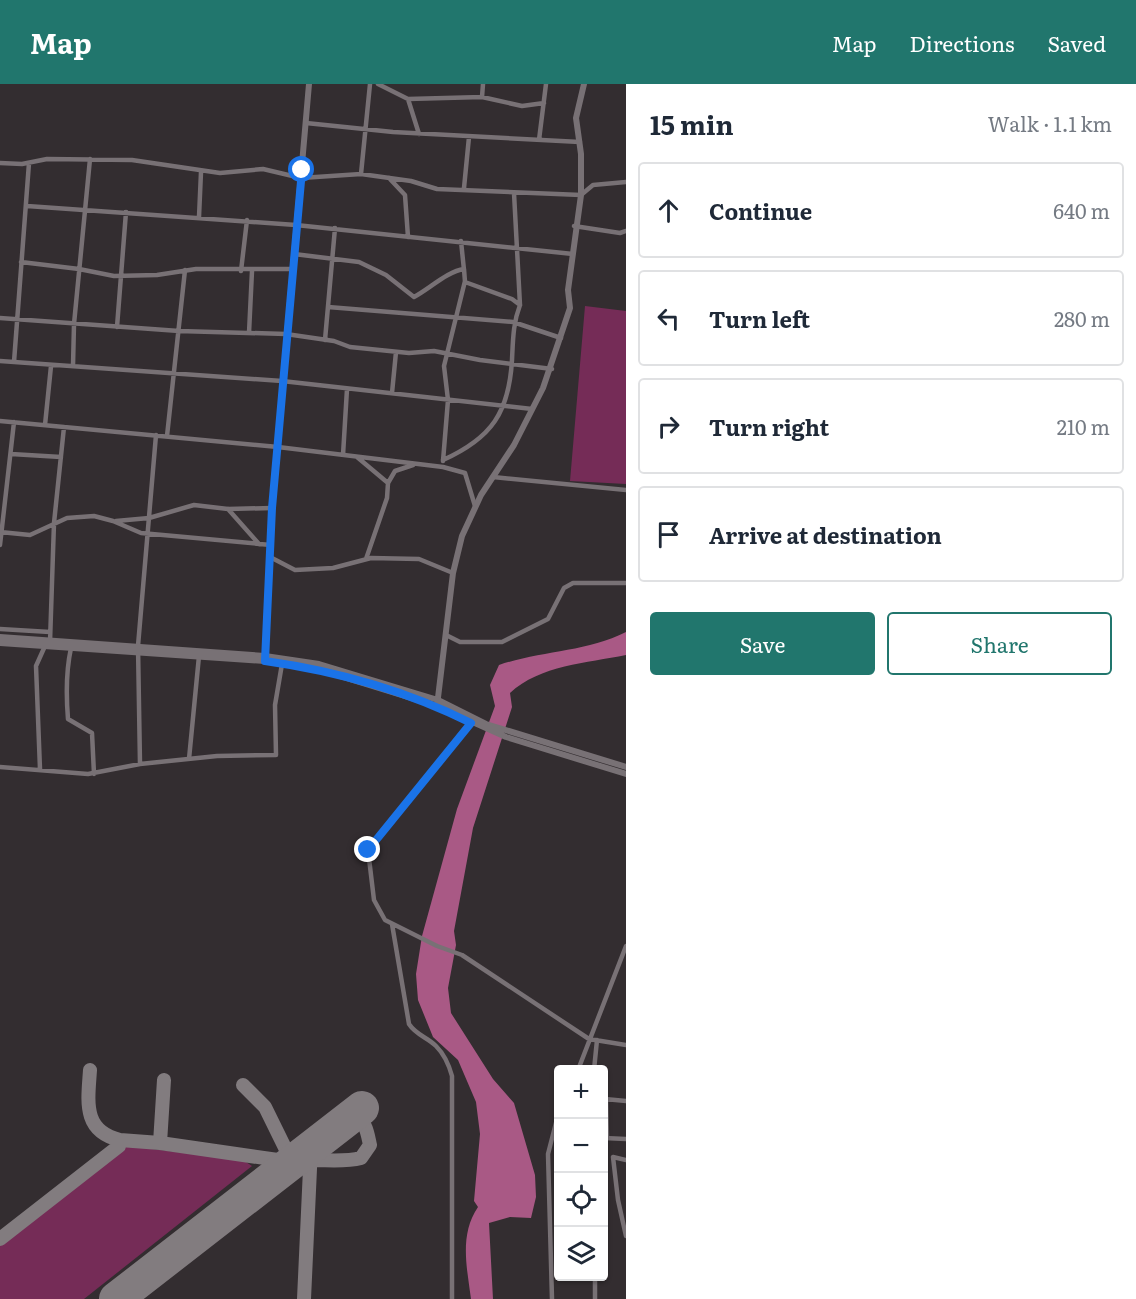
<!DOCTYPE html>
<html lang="en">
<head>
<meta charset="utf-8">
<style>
	:root { --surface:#fff; --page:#f6f6f7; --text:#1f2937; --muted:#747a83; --line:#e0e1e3; --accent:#21766d }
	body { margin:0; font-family:Literata,serif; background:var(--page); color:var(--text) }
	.controls { position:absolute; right:18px; bottom:18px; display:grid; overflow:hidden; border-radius:6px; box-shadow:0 2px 4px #0004 }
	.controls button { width:54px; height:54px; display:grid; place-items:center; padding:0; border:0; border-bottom:2px solid var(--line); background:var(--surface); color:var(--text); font:30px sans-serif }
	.stop { position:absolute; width:18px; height:18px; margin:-14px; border:4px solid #1a73e8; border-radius:50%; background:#fff }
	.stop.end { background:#1a73e8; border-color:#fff; box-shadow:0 2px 6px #0008 }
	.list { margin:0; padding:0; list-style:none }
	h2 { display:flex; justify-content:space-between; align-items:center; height:78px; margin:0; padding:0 24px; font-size:26px }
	h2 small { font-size:20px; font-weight:400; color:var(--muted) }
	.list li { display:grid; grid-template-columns:39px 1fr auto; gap:18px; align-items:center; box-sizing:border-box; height:96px; margin:0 12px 12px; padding:0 12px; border:2px solid var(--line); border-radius:6px }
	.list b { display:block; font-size:22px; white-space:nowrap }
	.list em { font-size:20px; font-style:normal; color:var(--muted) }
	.actions { display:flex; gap:12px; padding:18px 24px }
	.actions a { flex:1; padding:14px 0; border:2px solid var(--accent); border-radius:6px; text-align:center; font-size:21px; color:var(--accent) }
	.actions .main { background:var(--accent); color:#fff }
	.icon { flex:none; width:33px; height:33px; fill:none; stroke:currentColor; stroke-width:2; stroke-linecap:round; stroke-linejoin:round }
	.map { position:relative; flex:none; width:626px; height:1215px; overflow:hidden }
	header { display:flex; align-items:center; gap:36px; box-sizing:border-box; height:84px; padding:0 30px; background:var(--accent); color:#fff }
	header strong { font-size:28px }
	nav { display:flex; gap:33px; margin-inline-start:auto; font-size:21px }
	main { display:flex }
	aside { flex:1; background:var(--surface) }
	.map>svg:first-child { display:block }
	.green { fill:#752c57 }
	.water { fill:#a95985 }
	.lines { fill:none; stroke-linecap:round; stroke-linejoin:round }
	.taxiway { stroke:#827c7f; stroke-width:14 }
	.runway { stroke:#827c7f; stroke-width:34 }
	.minor { stroke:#787175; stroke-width:4.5 }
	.tertiary { stroke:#787175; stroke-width:6 }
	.route { stroke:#1a73e8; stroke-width:8 }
</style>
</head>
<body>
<header>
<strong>Map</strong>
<nav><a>Map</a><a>Directions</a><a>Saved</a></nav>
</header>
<main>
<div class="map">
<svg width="626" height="1215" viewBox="0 0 626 1215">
	<rect width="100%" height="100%" fill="#332d30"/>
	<path class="green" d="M585,222L626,227V400L570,397Z
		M127,1062L243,1076L252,1082L84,1215H0V1158Z"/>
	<path class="water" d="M626,548V571C587,579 540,581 510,609L512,623L473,744L454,847L456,861L448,904L451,929L493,995L514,1019L535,1091L536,1113L531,1134L510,1133L489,1139L493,1215H471C467,1184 459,1151 478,1123L474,1117L480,1050L476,1018L458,976L433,953L418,916L416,890L422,852L457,725L495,622L490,601L499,581C540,567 586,568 626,548Z"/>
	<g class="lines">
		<path class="taxiway" d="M243,1001L265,1023L292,1078
			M120,1056L160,1059L164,996
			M160,1059L292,1078C315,1073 338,1080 361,1074L370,1061C367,1047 366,1037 353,1031
			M0,1155L119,1062L120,1056C82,1047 88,1017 90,986
			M304,1215L311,1063"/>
		<path class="runway" d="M116,1215L362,1024"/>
		<path class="minor" d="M378,0L408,15L482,13L522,22L544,19
			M482,13L483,0
			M408,15L419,50
			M306,39L393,48L580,58
			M539,56L546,0
			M0,79L22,80L47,75L132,76L220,89L263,85L301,94L361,90L411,97L437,105L581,111L593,101L626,98
			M361,90L370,0
			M389,94L405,111L408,153
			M464,104L469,53
			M27,122L296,141L573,170
			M199,133L201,88
			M574,142L620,149L626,147
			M461,157L464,186
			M294,170L359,178L386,191L414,213C429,205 448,187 464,185L465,198L512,215L520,221
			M21,178L79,185L114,192L157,191L196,185H292
			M241,187L247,136
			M328,223L513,238L561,254
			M0,234L179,247L286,250L334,257L350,263L409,269L434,267L480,276L552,285
			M117,243L126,128
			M249,249L252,187
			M325,256L335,144
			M0,277L282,297L532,325
			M14,278L29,79
			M73,282L74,240L90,75
			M392,309L396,268
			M0,337L278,363L443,383L465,389L475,422
			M45,341L51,282
			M167,352L185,186
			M11,370L61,373
			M343,371L347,305
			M357,373L388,399L387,414L366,475
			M443,376C492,354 509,328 512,276C513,256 513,239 520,221L514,109
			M443,377L448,316L444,282L465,197
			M493,393L626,406
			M388,399L395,387L413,381
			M228,425L259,460
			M116,437L149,434L194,421L228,425L272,424
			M0,448L30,451L67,434L94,432L113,437L141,449L271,461
			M0,461L14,338
			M270,473L295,486L333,484L371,474L419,475L453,489
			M0,545L50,548
			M446,551L460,558H502L548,535L564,504L573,499H626
			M50,558L54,439L64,343
			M71,564C66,587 66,611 68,635L92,649L94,690
			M471,639L368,766L374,816L385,836L437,862L462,871L589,955L626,961
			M189,675L199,572
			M140,680L138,562L156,351
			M0,683L88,690L140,680L217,672L276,671L275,621L282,580
			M40,685L36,582L45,562
			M392,840L409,940C416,951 427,953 436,962C444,970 449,981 452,992V1215
			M578,986L626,862
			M594,986L597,956
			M605,1015L626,1017
			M606,1015L607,1054
			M604,1054L626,1055
			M626,1076L613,1073L618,1116L626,1152
			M552,1215L548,1070L558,1031
			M595,1215V1192"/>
		<path class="tertiary" d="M0,553L265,572L319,580L438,616L486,640L626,683
			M0,559L265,577L317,585L437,622L506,653L626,690
			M265,574L272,424L309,0
			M437,622L453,489L462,452L481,411L514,361L543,304L570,224L568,206L581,111V70L576,34L584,0"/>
	</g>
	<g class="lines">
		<path class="route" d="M302,86L272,424L265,577C336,587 407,607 471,639L368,766"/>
	</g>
</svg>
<div class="controls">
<button>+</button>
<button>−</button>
<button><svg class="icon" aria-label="locate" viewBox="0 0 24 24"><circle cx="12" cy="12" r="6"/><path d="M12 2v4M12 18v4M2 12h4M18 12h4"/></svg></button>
<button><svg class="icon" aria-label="layers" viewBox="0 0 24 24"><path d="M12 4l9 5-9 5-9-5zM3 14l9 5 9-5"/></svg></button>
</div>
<div class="stop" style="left:302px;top:86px"></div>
<div class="stop end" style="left:368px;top:766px"></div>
</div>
<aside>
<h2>15 min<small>Walk · 1.1 km</small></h2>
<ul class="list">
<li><svg class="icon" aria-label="ahead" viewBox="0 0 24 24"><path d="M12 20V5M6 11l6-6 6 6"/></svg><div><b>Continue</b></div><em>640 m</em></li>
<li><svg class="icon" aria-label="left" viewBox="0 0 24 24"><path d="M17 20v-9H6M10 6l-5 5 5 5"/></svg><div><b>Turn left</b></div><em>280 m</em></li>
<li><svg class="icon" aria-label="right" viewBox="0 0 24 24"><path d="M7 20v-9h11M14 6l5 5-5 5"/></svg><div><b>Turn right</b></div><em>210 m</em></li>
<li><svg class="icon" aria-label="arrive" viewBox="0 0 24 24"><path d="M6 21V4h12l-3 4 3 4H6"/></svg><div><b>Arrive at destination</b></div></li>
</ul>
<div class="actions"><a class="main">Save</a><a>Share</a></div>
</aside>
</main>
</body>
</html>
